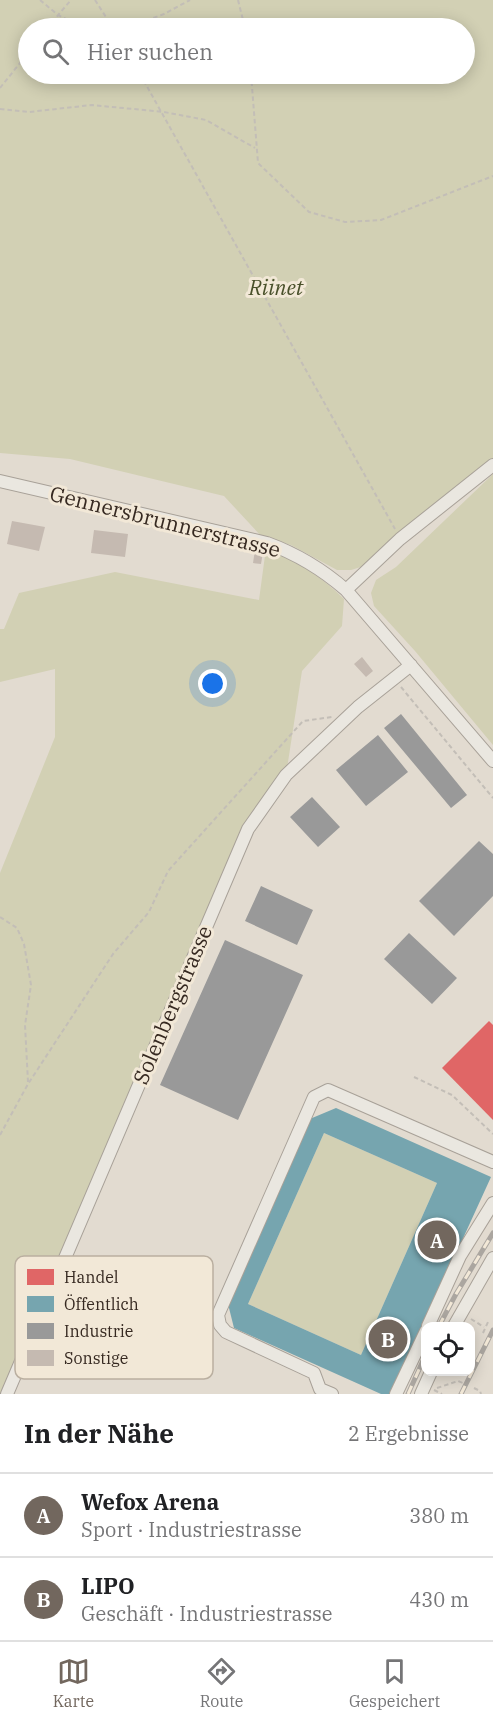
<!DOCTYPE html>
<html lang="de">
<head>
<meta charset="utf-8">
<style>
	:root { --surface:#fff; --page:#f2f2f2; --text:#202124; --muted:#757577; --line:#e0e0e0; --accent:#72675e }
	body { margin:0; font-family:"IBM Plex Serif",serif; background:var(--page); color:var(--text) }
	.controls { position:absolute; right:18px; bottom:18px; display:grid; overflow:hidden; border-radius:12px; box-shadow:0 3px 15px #0003 }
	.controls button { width:54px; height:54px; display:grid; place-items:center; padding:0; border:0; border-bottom:2px solid var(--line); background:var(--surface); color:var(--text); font:30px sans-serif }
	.you { position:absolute; left:213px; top:684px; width:21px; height:21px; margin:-15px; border:4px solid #fff; border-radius:50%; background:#1a73e8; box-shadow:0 0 0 9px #1a73e833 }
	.badge { display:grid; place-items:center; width:39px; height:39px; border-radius:50%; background:var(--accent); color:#fff; font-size:20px; font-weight:700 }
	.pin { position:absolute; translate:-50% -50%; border:3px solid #fff; box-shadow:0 2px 6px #0006 }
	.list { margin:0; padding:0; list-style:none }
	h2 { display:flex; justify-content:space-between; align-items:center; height:78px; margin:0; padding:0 24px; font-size:26px }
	h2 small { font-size:20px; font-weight:400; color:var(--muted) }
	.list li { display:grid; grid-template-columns:39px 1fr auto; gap:18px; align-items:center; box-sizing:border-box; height:84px; padding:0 24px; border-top:2px solid var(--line) }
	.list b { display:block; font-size:22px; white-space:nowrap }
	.list p { margin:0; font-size:20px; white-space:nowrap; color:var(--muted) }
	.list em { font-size:20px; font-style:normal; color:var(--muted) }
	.icon { flex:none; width:33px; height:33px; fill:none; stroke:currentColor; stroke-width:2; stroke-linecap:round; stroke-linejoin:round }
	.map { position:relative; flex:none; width:493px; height:1394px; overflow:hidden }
	.search { position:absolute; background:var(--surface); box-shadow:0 3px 15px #0003; left:18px; right:18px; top:18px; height:66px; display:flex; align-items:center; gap:15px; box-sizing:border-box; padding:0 21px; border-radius:33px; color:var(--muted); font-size:22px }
	.sheet { height:246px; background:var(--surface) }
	nav { display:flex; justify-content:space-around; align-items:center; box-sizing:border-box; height:84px; border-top:2px solid var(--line); background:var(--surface); font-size:16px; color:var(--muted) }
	nav a { display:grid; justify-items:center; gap:3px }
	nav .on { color:var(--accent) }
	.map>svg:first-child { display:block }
	.green { fill:#d2d0b4; fill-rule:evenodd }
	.shops { fill:#e06666 }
	.public { fill:#76a5af; fill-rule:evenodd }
	.industry { fill:#999 }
	.building { fill:#c5bab1 }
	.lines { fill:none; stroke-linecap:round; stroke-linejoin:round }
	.minor-casing { stroke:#a8a198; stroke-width:14 }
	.path { stroke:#c3beb7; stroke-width:2; stroke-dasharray:4.5 3; stroke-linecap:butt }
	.minor { stroke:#eae7e0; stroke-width:12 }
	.rail-casing { stroke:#aba6a0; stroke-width:5 }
	.rail { stroke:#f2e8d7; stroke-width:3; stroke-dasharray:9; stroke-linecap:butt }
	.labels { text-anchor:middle; stroke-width:6; stroke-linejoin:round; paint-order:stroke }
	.park-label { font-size:21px; font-style:italic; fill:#49502a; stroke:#f2e8d7 }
	.street-label { font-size:21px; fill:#362921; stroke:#f2e8d7 }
	.key { fill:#f2e8d7; stroke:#baafa0; stroke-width:1.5 }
	.key-label { font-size:16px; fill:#362921 }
</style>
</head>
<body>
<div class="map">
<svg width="493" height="1394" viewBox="0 0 493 1394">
	<rect width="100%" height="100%" fill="#e2dbd0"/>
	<path class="green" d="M0,0H493V465L364,566L351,570H337L291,545L261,536L224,496L70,459L0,453ZM28,28H464V74H28Z
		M493,474V745L415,651L374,606L371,593L376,580L396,567Z
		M266,548C297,561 321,576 344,599L342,626L302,671L286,775L248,829L7,1394H0V873L55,737V669L0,682V629H4L19,593L115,572L259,600Z
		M324,1133L437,1183L361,1355L248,1304Z"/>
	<path class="shops" d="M489,1021L493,1025V1120L442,1068Z"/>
	<path class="public" d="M336,1108L491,1177L392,1394H381L234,1328L226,1296L305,1121ZM324,1133L437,1183L361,1355L248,1304Z"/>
	<path class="industry" d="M401,714L467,795L451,808L384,728Z
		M378,735L408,772L366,806L336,770Z
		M312,797L340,827L318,847L290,817Z
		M479,841L493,854V896L454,936L419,901Z
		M261,886L313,910L297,945L245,921Z
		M409,933L457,978L432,1004L384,959Z
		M225,940L303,975L238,1120L160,1085Z"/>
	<path class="building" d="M12,521L45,527L39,551L7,544Z
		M94,530L128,534L125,557L91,553Z
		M255,550L263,552L261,564L253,563Z
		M362,657L373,671L366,677L354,664Z"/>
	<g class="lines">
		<defs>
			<path id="minor" d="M0,481L267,543C297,554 322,569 346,590L493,761
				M346,590L400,539L493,465
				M428,1326L460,1256L493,1203
				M454,1326L493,1258
				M7,1394L248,829L286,775L358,707L411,665
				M332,1394L320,1389L314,1373L226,1332L220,1325L218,1315L314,1097L328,1090L493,1162
				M396,1394L426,1331
				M421,1394L431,1372"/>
		</defs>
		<use href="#minor" class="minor-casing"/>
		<path class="path" d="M40,0L58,15L84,28
			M95,0L113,28
			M238,0L245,28
			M47,28L71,0
			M125,28L164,14L190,0
			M140,74L395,529
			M251,74L258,163L309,212L345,222L381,220L493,176
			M0,88L28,53
			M0,109L29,112L92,105L164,112L206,120L255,148
			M401,687L493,798
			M0,917L17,928L24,944L31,985L25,1025L28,1082
			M414,1077L452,1095L493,1134
			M0,1135L28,1084L113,954L149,912L168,871L303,721L332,717
			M471,1319L484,1327
			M483,1333L488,1322
			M437,1388L458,1381L463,1383
			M474,1388L480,1391L481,1394
			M434,1390L442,1394"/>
		<use href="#minor" class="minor"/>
		<defs>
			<path id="rail" d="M439,1326L456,1294L493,1233
				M408,1394L426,1354
				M461,1394L493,1330"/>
		</defs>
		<use href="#rail" class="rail-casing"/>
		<use href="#rail" class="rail"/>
	</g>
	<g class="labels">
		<g class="park-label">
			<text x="276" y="295">Riinet</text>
		</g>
		<g class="street-label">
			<text transform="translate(165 522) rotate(14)" y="7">Gennersbrunnerstrasse</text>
			<text transform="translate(173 1005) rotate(-67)" y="7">Solenbergstrasse</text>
		</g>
	</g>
	<rect x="15" y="1256" width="198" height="123" rx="9" class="key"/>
	<rect x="27" y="1269" width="27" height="16" fill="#e06666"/>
	<rect x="27" y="1296" width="27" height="16" fill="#76a5af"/>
	<rect x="27" y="1323" width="27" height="16" fill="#999"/>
	<rect x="27" y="1350" width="27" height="16" fill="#c5bab1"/>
	<g class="key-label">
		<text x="64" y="1283">Handel</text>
		<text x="64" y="1310">Öffentlich</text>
		<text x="64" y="1337">Industrie</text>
		<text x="64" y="1364">Sonstige</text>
	</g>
</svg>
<div class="controls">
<button><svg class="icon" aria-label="locate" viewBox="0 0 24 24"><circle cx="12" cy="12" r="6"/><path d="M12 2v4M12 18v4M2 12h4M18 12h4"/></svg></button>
</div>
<div class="you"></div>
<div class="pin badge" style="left:437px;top:1240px">A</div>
<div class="pin badge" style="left:388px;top:1339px">B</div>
<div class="search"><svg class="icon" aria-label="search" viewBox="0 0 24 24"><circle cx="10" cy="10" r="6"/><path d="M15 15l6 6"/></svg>Hier suchen</div>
</div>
<section class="sheet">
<h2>In der Nähe<small>2 Ergebnisse</small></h2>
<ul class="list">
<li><span class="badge">A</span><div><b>Wefox Arena</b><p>Sport · Industriestrasse</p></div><em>380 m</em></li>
<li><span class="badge">B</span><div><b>LIPO</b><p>Geschäft · Industriestrasse</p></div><em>430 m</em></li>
</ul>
</section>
<nav>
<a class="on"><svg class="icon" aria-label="map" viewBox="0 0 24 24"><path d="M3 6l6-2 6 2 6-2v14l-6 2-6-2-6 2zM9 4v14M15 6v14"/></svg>Karte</a>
<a><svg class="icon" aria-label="directions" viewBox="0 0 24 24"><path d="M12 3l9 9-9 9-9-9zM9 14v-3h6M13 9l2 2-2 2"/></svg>Route</a>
<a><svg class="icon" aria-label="saved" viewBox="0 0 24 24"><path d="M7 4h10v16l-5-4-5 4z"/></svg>Gespeichert</a>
</nav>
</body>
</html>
